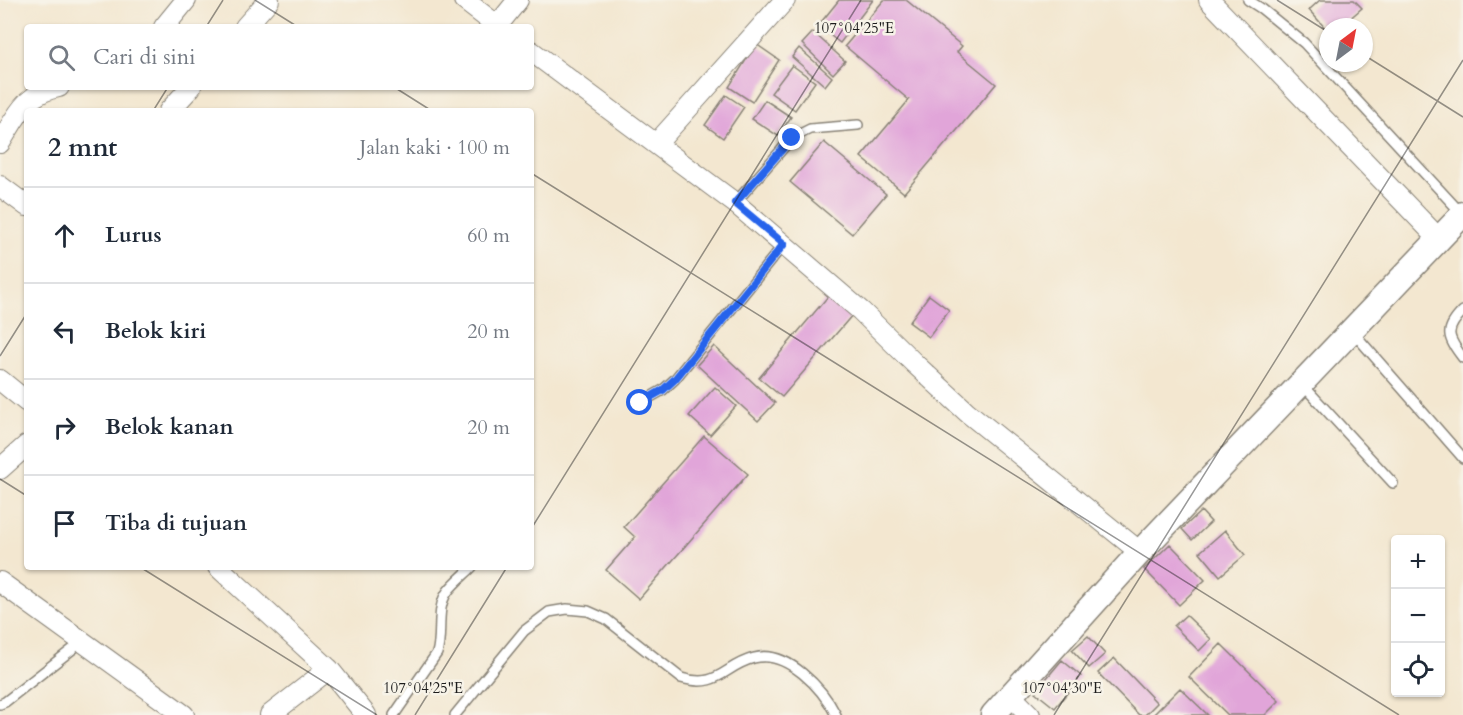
<!DOCTYPE html>
<html lang="id">
<head>
<meta charset="utf-8">
<style>
	:root { --surface:#fff; --page:#f6f6f7; --text:#1f2937; --muted:#747a83; --line:#e0e1e3 }
	body { margin:0; font-family:Cardo,serif; background:var(--page); color:var(--text) }
	.controls { position:absolute; right:18px; bottom:18px; display:grid; overflow:hidden; border-radius:6px; box-shadow:0 2px 4px #0004 }
	.controls button { width:54px; height:54px; display:grid; place-items:center; padding:0; border:0; border-bottom:2px solid var(--line); background:var(--surface); color:var(--text); font:30px sans-serif }
	.compass { position:absolute; left:1319px; top:18px; width:54px; height:54px; border-radius:50%; background:var(--surface); box-shadow:0 2px 4px #0004; rotate:32deg }
	.stop { position:absolute; width:18px; height:18px; margin:-14px; border:4px solid #2563eb; border-radius:50%; background:#fff }
	.stop.end { background:#2563eb; border-color:#fff; box-shadow:0 2px 6px #0008 }
	.list { margin:0; padding:0; list-style:none }
	h2 { display:flex; justify-content:space-between; align-items:center; height:78px; margin:0; padding:0 24px; font-size:26px }
	h2 small { font-size:20px; font-weight:400; color:var(--muted) }
	.list li { display:grid; grid-template-columns:39px 1fr auto; gap:18px; align-items:center; box-sizing:border-box; height:96px; padding:0 24px; border-top:2px solid var(--line) }
	.list b { display:block; font-size:22px; white-space:nowrap }
	.list em { font-size:20px; font-style:normal; color:var(--muted) }
	.icon { flex:none; width:33px; height:33px; fill:none; stroke:currentColor; stroke-width:2; stroke-linecap:round; stroke-linejoin:round }
	.map { position:relative; flex:none; width:1463px; height:715px; overflow:hidden }
	.search { position:absolute; background:var(--surface); box-shadow:0 2px 4px #0004; left:24px; top:24px; width:510px; height:66px; display:flex; align-items:center; gap:15px; box-sizing:border-box; padding:0 21px; border-radius:6px; color:var(--muted); font-size:22px }
	.panel { position:absolute; background:var(--surface); box-shadow:0 2px 4px #0004; left:24px; top:108px; width:510px; height:462px; border-radius:6px }
	.map>svg:first-child { display:block }
	.building { fill:#e1a5d9 }
	.lines { fill:none; stroke-linecap:round; stroke-linejoin:round }
	.service-casing { stroke:#888276; stroke-width:12 }
	.minor-casing { stroke:#888276; stroke-width:22 }
	.tertiary-casing { stroke:#888276; stroke-width:27 }
	.service { stroke:#fff; stroke-width:9 }
	.minor { stroke:#fff; stroke-width:20 }
	.tertiary { stroke:#fff; stroke-width:24 }
	.route { stroke:#2563eb; stroke-width:8 }
	.ticks { fill:none; stroke:#1c1c1c; stroke-width:1.5; stroke-opacity:0.45 }
	.ticks-label { font-size:15px; text-anchor:middle; fill:#1c1c1c; stroke:#f7f3e8; stroke-width:5; stroke-linejoin:round; paint-order:stroke }
</style>
</head>
<body>
<div class="map">
<svg width="1463" height="715" viewBox="0 0 1463 715">
	<rect width="100%" height="100%" fill="#f7f3e8"/>
	<filter id="ink" filterUnits="userSpaceOnUse"><feTurbulence type="fractalNoise" baseFrequency=".0167" numOctaves="2"/><feDisplacementMap in="SourceGraphic" scale="12" xChannelSelector="R" yChannelSelector="G"/><feConvolveMatrix kernelMatrix="1 2 1 2 8 2 1 2 1" color-interpolation-filters="sRGB"/></filter>
	<filter id="wash" filterUnits="userSpaceOnUse"><feTurbulence type="fractalNoise" baseFrequency=".008" numOctaves="4" result="noise"/><feDisplacementMap in="SourceGraphic" scale="24" xChannelSelector="R" yChannelSelector="G"/><feGaussianBlur stdDeviation="1.35" result="paint"/><feColorMatrix in="noise" values="0 0 0 0 0 0 0 0 0 0 0 0 0 0 0 0 0 1.4 0 .05"/><feComposite in="paint" operator="in"/></filter>
	<g filter="url(#wash)">
		<rect width="100%" height="100%" fill="#f3e7d0"/>
		<g id="blocks">
			<path class="building" d="M839,0H873L840,43L818,26Z
				M884,0H906L962,46L957,52L996,84L904,193L861,157L909,100L845,46Z
				M1320,0H1354L1362,8L1340,27H1328V31L1309,10Z
				M813,32L845,61L833,74L802,44Z
				M756,44L779,60L752,102L729,87Z
				M799,48L832,77L825,86L792,57Z
				M792,65L815,82L795,110L771,93Z
				M726,95L744,107L723,138L705,125Z
				M765,100L791,117L778,136L752,119Z
				M824,142L886,194L852,234L790,182Z
				M830,294L853,314L782,397L759,378Z
				M929,295L949,310L929,337L909,322Z
				M714,346L775,403L758,421L697,365Z
				M715,387L736,406L710,435L689,416Z
				M704,436L748,474L639,599L606,570L635,537L624,527Z
				M1201,511L1211,522L1192,540L1182,529Z
				M1225,530L1245,555L1220,576L1200,552Z
				M1170,544L1205,580L1179,605L1144,569Z
				M1186,615L1211,639L1199,651L1174,626Z
				M1088,636L1105,654L1089,668L1072,650Z
				M1221,644L1279,701L1265,715H1228L1189,677Z
				M1114,658L1157,703L1145,715H1139L1098,673Z
				M1062,660L1081,676L1055,708L1035,692Z
				M1180,688L1208,715H1153Z"/>
		</g>
	</g>
	<g filter="url(#ink)">
		<use href="#blocks" fill-opacity="0" stroke="#888276" stroke-width="1.5"/>
		<g class="lines">
			<defs>
				<path id="service" d="M1248,0L1262,9L1304,43L1462,214
					M735,203L792,138L810,129L858,125
					M1463,311C1444,330 1447,337 1463,358
					M1352,331L1463,458
					M1302,384L1393,483
					M640,403L663,390L675,379L784,244
					M0,704L5,702L83,641
					M394,715L437,653C443,634 435,608 448,591C454,583 464,575 472,567
					M455,715L524,631L549,612L567,609L588,611L606,619L681,678C719,689 723,666 754,658C787,649 823,689 836,715"/>
				<path id="minor" d="M464,0L499,27
					M1209,0L1439,239
					M497,26L518,0
					M164,27L186,0
					M245,27L269,0
					M531,51L735,203L861,311L915,364L967,412L1140,552
					M169,111L191,87
					M0,143C17,116 25,93 59,87
					M657,143L785,0
					M0,186L27,206
					M0,380L27,402
					M0,469L27,445
					M218,567L329,669L366,715
					M0,582L184,715
					M1010,695L1030,715
					M270,715L329,669"/>
				<path id="tertiary" d="M993,715L1140,552L1463,214"/>
			</defs>
			<use href="#service" class="service-casing"/>
			<use href="#minor" class="minor-casing"/>
			<use href="#tertiary" class="tertiary-casing"/>
			<use href="#service" class="service"/>
			<use href="#minor" class="minor"/>
			<use href="#tertiary" class="tertiary"/>
		</g>
	</g>
	<g class="lines" filter="url(#ink)">
		<path class="route" d="M640,403L663,390L675,379L784,244L735,203L792,138"/>
	</g>
	<path class="ticks" d="M255,0L298,27M1277,0L1328,32M206,27L223,0M1364,55L1463,117M394,87L432,111M153,111L168,87M531,173L1399,715M0,356L27,313M0,479L27,496M531,529L861,0M140,567L377,715M415,715L507,567M1054,715L1463,60"/>
	<g class="ticks-label">
		<text x="854" y="33">107°04'25"E</text>
		<text x="423" y="693">107°04'25"E</text>
		<text x="1062" y="693">107°04'30"E</text>
	</g>
</svg>
<div class="controls">
<button>+</button>
<button>−</button>
<button><svg class="icon" aria-label="locate" viewBox="0 0 24 24"><circle cx="12" cy="12" r="6"/><path d="M12 2v4M12 18v4M2 12h4M18 12h4"/></svg></button>
</div>
<svg class="compass" viewBox="-18 -18 36 36"><path d="M0-13l5 13h-10z" fill="#e53935"/><path d="M0 13l5-13h-10z" fill="#747a83"/></svg>
<div class="stop" style="left:640px;top:403px"></div>
<div class="stop end" style="left:792px;top:138px"></div>
<div class="search"><svg class="icon" aria-label="search" viewBox="0 0 24 24"><circle cx="10" cy="10" r="6"/><path d="M15 15l6 6"/></svg>Cari di sini</div>
<section class="panel">
<h2>2 mnt<small>Jalan kaki · 100 m</small></h2>
<ul class="list">
<li><svg class="icon" aria-label="ahead" viewBox="0 0 24 24"><path d="M12 20V5M6 11l6-6 6 6"/></svg><div><b>Lurus</b></div><em>60 m</em></li>
<li><svg class="icon" aria-label="left" viewBox="0 0 24 24"><path d="M17 20v-9H6M10 6l-5 5 5 5"/></svg><div><b>Belok kiri</b></div><em>20 m</em></li>
<li><svg class="icon" aria-label="right" viewBox="0 0 24 24"><path d="M7 20v-9h11M14 6l5 5-5 5"/></svg><div><b>Belok kanan</b></div><em>20 m</em></li>
<li><svg class="icon" aria-label="arrive" viewBox="0 0 24 24"><path d="M6 21V4h12l-3 4 3 4H6"/></svg><div><b>Tiba di tujuan</b></div></li>
</ul>
</section>
</div>
</body>
</html>
